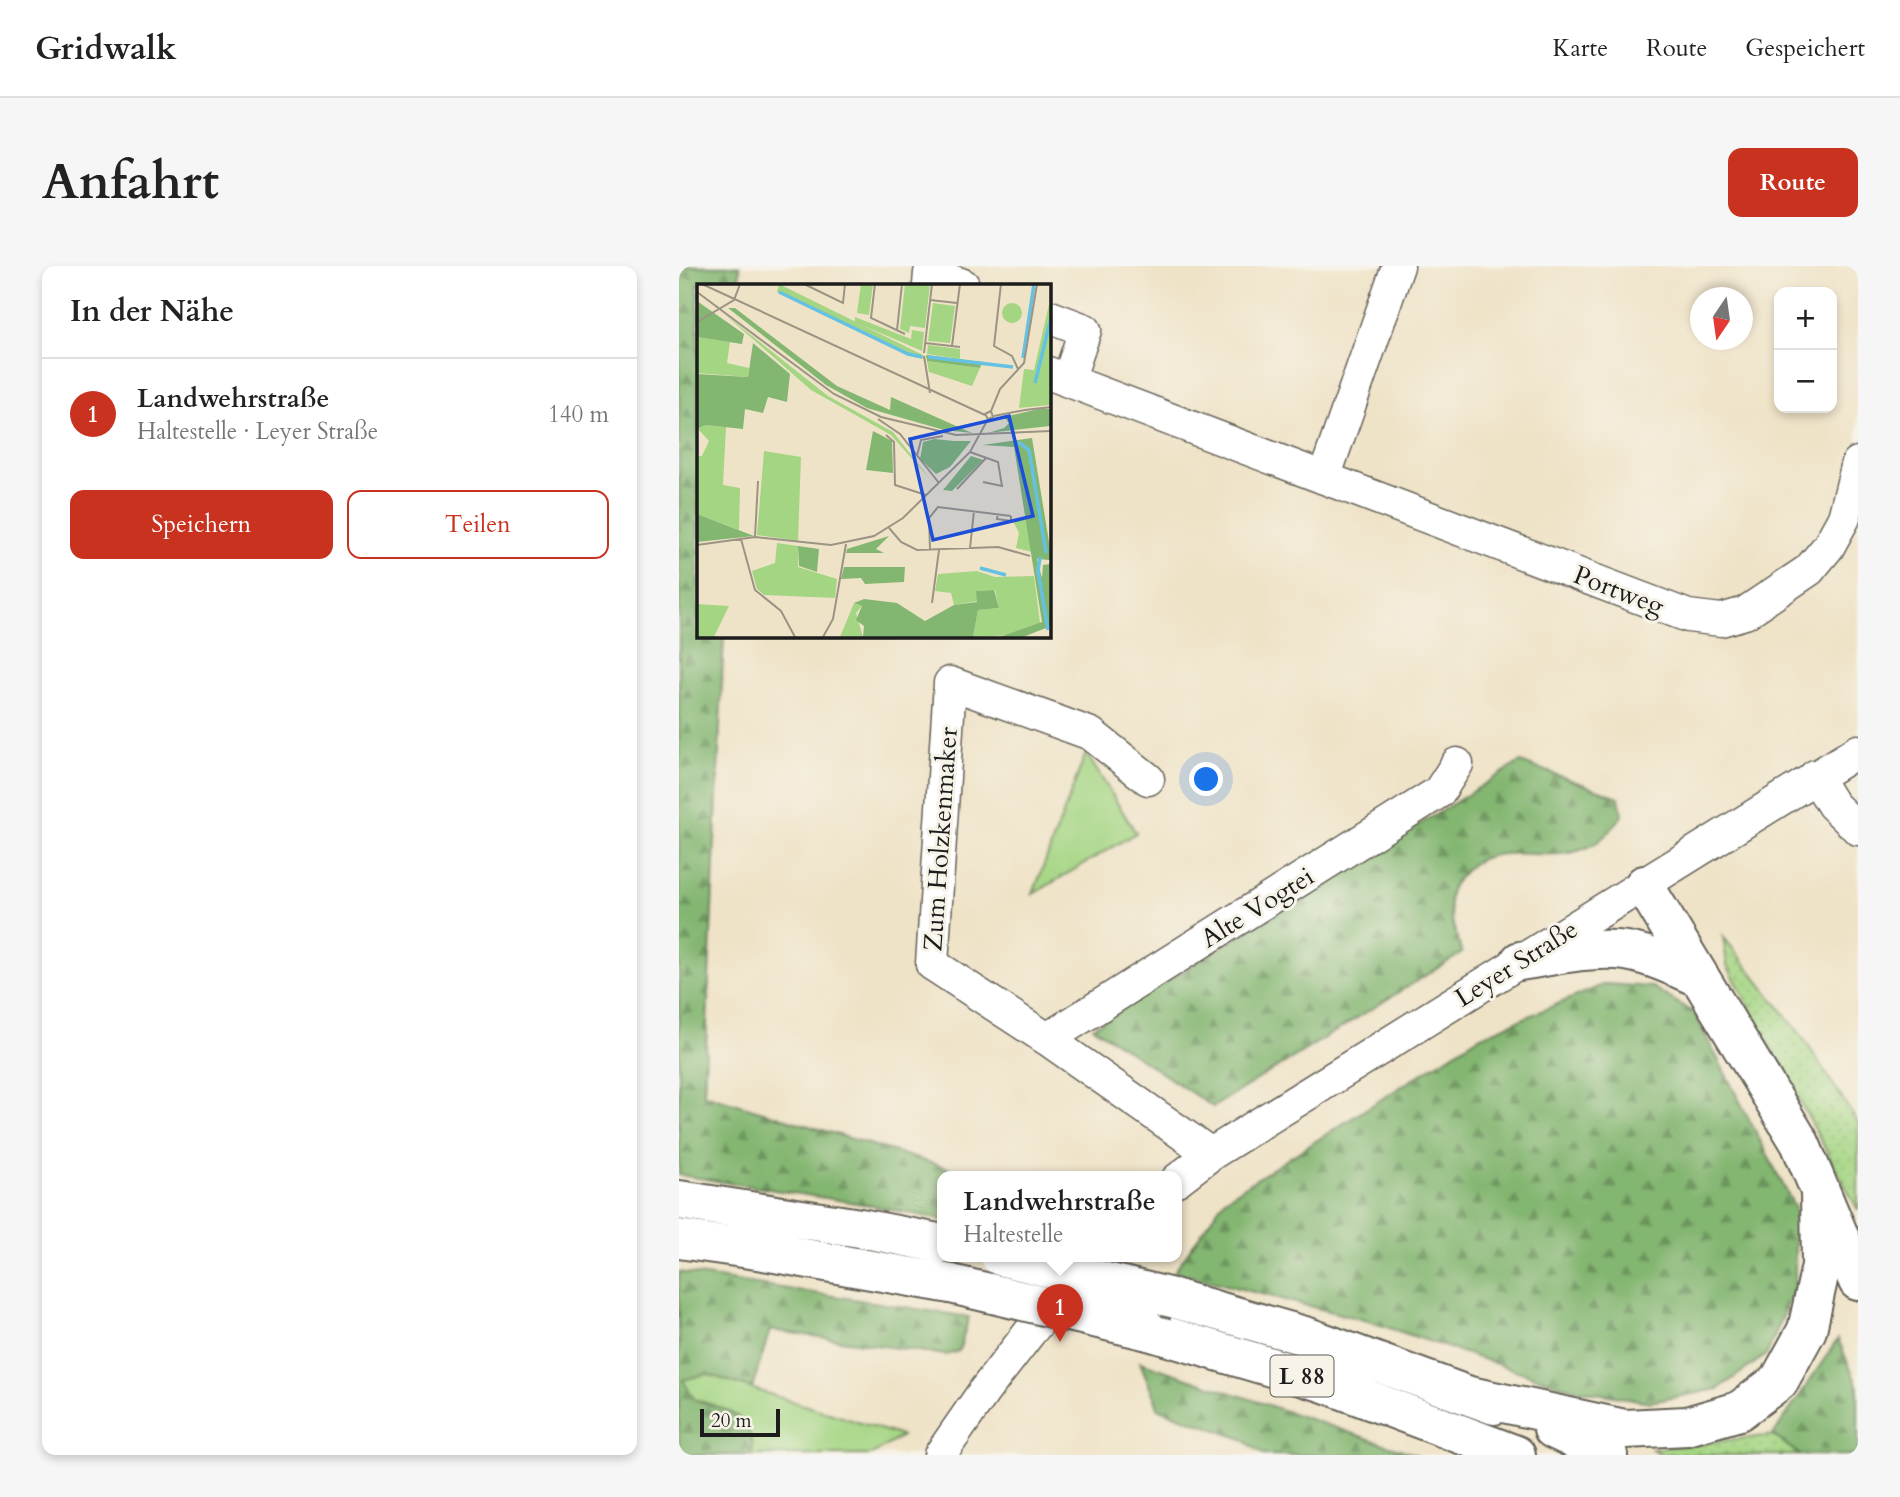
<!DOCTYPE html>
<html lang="de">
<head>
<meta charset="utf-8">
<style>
	:root { --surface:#fff; --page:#f6f6f6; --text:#222; --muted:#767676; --line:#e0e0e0; --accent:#c8321e }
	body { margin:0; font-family:Cardo,serif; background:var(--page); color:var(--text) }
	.controls { position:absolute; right:21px; top:21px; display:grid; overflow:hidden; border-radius:14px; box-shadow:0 4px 10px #0003 }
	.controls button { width:63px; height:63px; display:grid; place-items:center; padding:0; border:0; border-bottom:2px solid var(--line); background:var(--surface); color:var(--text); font:35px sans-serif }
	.compass { position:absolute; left:1011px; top:21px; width:63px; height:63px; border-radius:50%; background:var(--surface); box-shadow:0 4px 10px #0003; rotate:193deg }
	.scale { position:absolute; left:21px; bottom:18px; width:80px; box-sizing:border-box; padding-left:7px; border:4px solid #1c1c1c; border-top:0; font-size:19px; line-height:24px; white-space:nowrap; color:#1c1c1c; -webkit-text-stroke:5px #f7f3e8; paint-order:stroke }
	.you { position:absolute; left:528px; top:514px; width:24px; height:24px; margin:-18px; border:5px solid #fff; border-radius:50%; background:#1a73e8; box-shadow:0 0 0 10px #1a73e833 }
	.badge { display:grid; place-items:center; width:46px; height:46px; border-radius:50%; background:var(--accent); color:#fff; font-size:23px; font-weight:700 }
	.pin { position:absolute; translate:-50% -58px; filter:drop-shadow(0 2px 4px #0008) }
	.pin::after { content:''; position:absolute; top:37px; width:24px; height:21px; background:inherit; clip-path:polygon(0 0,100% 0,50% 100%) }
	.popup { position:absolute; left:258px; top:905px; width:245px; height:91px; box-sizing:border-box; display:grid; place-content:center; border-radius:14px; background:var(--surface); filter:drop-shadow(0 2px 5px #0005); font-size:23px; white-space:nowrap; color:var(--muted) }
	.popup b { font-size:26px; color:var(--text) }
	.popup::after { content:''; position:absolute; left:50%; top:100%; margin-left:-14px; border:14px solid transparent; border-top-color:var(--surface) }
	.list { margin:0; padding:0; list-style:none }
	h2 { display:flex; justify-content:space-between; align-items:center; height:91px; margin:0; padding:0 28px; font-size:30px }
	h2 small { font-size:23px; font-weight:400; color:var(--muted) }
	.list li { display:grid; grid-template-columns:46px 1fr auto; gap:21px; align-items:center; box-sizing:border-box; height:112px; padding:0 28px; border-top:2px solid var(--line) }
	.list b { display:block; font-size:26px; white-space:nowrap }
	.list p { margin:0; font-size:23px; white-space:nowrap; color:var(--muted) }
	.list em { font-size:23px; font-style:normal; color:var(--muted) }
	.actions { display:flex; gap:14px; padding:21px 28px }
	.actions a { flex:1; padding:16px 0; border:2px solid var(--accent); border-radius:14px; text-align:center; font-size:24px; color:var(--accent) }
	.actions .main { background:var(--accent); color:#fff }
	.map { position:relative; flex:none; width:1179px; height:1189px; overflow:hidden; border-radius:14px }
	header { display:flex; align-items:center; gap:42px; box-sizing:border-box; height:98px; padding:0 35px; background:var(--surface); border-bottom:2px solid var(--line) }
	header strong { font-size:33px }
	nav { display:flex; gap:38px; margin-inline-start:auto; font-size:24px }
	.intro { display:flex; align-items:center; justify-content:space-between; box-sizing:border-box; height:168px; padding:0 42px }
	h1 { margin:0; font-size:49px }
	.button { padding:18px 32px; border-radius:14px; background:var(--accent); color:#fff; font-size:24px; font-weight:700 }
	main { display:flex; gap:42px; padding:0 42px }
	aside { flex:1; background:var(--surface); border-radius:14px; box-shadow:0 4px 10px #0003 }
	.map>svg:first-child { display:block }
	.grass { fill:url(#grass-dots); stroke:#607850; stroke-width:2 }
	.forest { fill:url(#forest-firs); stroke:#506946; stroke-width:2 }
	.park { fill:#a4d583; stroke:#607850; stroke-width:2 }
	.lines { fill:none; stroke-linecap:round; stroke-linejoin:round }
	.minor-casing { stroke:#666258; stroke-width:35 }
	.highway-casing { stroke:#666258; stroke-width:42 }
	.minor { stroke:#fff; stroke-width:32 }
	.highway { stroke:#fff; stroke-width:38 }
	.highway-bridge-casing { stroke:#666258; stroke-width:42; stroke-linecap:butt }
	.highway-bridge { stroke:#fff; stroke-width:38 }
	.labels { text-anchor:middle; stroke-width:6; stroke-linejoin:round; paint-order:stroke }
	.shield { fill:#f7f3e8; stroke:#5e5c59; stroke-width:2 }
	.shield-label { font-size:24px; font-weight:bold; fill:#1c1c1c }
	.street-label { font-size:26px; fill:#1c1c1c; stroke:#f7f3e8 }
	.inset-river { fill:none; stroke:#64c1e2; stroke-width:3.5 }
	.inset-road { fill:none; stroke:#9b9383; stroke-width:2 }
	.view { fill:#1d4ed8; fill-opacity:0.15; stroke:#1d4ed8; stroke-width:3.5 }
	.inset-edge { fill:none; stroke:#1c1c1c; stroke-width:3.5 }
</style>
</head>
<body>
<header>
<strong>Gridwalk</strong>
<nav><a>Karte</a><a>Route</a><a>Gespeichert</a></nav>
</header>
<div class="intro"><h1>Anfahrt</h1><a class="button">Route</a></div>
<main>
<aside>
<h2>In der Nähe<small></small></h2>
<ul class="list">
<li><span class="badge">1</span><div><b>Landwehrstraße</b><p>Haltestelle · Leyer Straße</p></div><em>140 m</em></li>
</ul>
<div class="actions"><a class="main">Speichern</a><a>Teilen</a></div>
</aside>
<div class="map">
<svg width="1179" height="1189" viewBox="0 0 1179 1189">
	<defs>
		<pattern id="grass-dots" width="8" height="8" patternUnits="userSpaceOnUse" patternTransform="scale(1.75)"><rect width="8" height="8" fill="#a4d583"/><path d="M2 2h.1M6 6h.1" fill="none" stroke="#8db671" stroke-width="1.8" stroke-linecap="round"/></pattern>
		<pattern id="forest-firs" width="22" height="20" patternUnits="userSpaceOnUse" patternTransform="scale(1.75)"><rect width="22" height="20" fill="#83b671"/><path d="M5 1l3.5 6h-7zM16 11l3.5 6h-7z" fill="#6a935c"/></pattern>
	</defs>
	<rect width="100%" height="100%" fill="#f7f3e8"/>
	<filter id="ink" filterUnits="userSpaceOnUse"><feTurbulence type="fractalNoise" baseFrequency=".0143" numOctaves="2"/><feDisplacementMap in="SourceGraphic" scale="14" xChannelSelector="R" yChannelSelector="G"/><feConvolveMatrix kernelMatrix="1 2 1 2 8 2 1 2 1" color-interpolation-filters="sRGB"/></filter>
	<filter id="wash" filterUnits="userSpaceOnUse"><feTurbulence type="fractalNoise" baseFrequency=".00686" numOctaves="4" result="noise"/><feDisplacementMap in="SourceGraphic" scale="28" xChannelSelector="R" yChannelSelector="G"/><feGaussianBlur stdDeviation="1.57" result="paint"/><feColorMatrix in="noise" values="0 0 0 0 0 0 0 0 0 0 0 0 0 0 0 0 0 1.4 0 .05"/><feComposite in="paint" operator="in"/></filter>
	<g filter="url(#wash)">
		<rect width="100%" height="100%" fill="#efe3c7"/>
		<path class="grass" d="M1044,670L1123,770L1179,857V944L1048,699Z
			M1094,1169L1121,1189H984L973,1183Z"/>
		<path class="forest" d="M0,0H61L60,19H19V369H45L25,828L295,910H264V954L190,939L0,909Z
			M841,496L940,531L943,550C933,563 923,576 907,582C867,600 810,569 781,611C778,614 773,620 772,624C766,641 778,671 783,687L534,841L414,761Z
			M926,718L973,721L1015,747L1116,942V1021L1088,1088L1039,1123L971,1136L893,1123L689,1055L495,1006L546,933L800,771Z
			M0,1006L290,1051L280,1085L267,1089L91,1064L73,1122L27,1108L15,1133C46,1144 71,1146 74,1184L69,1189H0Z
			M1159,1073L1179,1121V1189H1121L1094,1169Z
			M461,1096L738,1189H585L563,1173L480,1143Z"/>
		<path class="park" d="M407,487L457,567L354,628Z
			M27,1108L223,1170L192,1189H69L74,1184C71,1146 46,1144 15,1133L4,1114Z"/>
	</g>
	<g filter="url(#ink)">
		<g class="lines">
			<defs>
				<path id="minor" d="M250,19L251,7L284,19
					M369,50L406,64L389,115
					M369,107L1009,350L1042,354L1066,347L1130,304L1149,281L1165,252L1179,197
					M645,212L719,0
					M1136,510L1154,539L1179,563
					M469,513L412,468L271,417L253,698L368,773L532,888
					M368,773L760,526L778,498
					M498,914L532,888L1179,485
					M261,1189L306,1124L351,1066L416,990"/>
				<path id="highway" d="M965,619L1121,877L1179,1015
					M841,695C873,690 905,682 938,684C967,686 996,701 1021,712
					M0,934L181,962L264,978
					M0,973L85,985L272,1018
					M497,1033L629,1071L815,1139
					M470,1065L643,1116L837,1189
					M791,1130L946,1163L1008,1160L1060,1145L1100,1115L1128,1064L1142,1000L1141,924
					M874,1163L929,1189"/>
			</defs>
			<use href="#minor" class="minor-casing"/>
			<use href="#highway" class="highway-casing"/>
			<use href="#minor" class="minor"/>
			<use href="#highway" class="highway"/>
			<defs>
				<path id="highway-bridge" d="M321,990L497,1033
					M272,1018L470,1065"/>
			</defs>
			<use href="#highway-bridge" class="highway-bridge-casing"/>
			<use href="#highway-bridge" class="highway-bridge"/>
		</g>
	</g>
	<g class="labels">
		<rect class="shield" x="591.5" y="1089.5" width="63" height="41" rx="5"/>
		<g class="shield-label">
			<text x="623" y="1118">L 88</text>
		</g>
		<g class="street-label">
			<text transform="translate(940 324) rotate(21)" y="9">Portweg</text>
			<text transform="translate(261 573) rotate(-86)" y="9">Zum Holzkenmaker</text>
			<text transform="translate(578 641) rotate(-32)" y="9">Alte Vogtei</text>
			<text transform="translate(837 697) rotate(-32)" y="9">Leyer Straße</text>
		</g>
	</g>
	<g transform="translate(18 18)">
		<rect width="354" height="354" fill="#efe3c7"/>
		<path d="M164,0H176L172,31L160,29ZM208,0H233L228,44L213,42L212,49L203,45ZM236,19L258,22L253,59L231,57ZM305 29a10 10 0 1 1 20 0a10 10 0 1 1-20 0ZM25,28L131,112L196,148L234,196L194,151L114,106ZM158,33L214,55L215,46L227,48L225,67L158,38ZM0,53L33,58L30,79L52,84L51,93L0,89ZM231,61L263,65V75L230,70ZM230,77L283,84L275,102L232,88ZM9,141L29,143L26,201L43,204L42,246L0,230V172H5L12,157L1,145ZM67,167L104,173L101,257L60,251ZM331,235L336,263L335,268L319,264L322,249L316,237ZM80,259L101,262V283L140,295L138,314L67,311L60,305L55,287L78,279ZM280,287L298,293L337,292L343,339L318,351L276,353L281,326L302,324L298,306L279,307L281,317L257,321L254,309L238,307L241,290ZM157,319L165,322L159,329L166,353H143ZM0,320L32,322L17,353H0Z" fill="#a4d583"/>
		<path d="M0,17L47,50L45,60L0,53ZM31,24H38L140,102L193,126L194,113L275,149L247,146L170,124L129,101ZM56,59L93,90L90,118L71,113L66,129L48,125L46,145L9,141L0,145V90L51,93ZM229,71L285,78L283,84L230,77ZM346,124L353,125V142L291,149L307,144L312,139L307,133ZM176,147L195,157L196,189L169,186ZM335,154L353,264V276L340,275L345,294L346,281L353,280L354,342L326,353H303L345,338L317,163L285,161ZM238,155L257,157H274L253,183L239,190L223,175L226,158ZM274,172L286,176L255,207L246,206ZM0,230L57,252L0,258ZM192,252L179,265L187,269H149L150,265ZM101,262L122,265L120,288L102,282ZM147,283H208L207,298L168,300L164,294L144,295ZM297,306L302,324L281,326L276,353H166L167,342L159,336L165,322L157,319L167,315L200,319L228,337L257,321L280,318L279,307Z" fill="#83b671"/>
		<path d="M82,0L226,71L227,75L210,71L80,8ZM353,16V121L322,124L327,85L337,86Z" fill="#a4d583"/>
		<path class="inset-river" d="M82,8L211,70L225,73M231,73L316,83M326,74L337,0M338,99L354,34M321,158L332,166L349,269M343,273L341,287L351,346M283,284L309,291"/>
		<path class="inset-road" d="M5,0L288,131M107,0L146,19L148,0M178,0L174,34L208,50M304,0L297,62L315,72L321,85M0,8L137,110L184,133L259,151L354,147M233,16L260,19M0,38L37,16L43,0M200,46L205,0M228,59L263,63M255,62L263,0M227,69L235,0M227,72L233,109M328,126L354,123M294,127L288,130L291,135L296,133L294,127L303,105L327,79L340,0M297,132L328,126M181,135L203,150L242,199M189,151L197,158L198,201L229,211M273,168L301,178L305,202L286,198M220,172L224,156L246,152M260,205L289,174M301,230L300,235L314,237V232M192,244L204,258L220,266L301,263L333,272M58,253L61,197M44,255L58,306L84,327L98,353M0,261L58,253L134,261L177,252L206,234L273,168L291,135M273,264L277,227M233,266L232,234L241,223L314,232M235,319L242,266M126,353L136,335L149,260"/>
		<path class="view" d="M312,132L336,232L236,256L213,155Z"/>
		<rect width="354" height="354" class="inset-edge"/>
	</g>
</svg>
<div class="controls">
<button>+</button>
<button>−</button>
</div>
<svg class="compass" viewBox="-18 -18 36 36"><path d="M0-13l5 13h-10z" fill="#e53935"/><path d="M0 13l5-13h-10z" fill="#767676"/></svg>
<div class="scale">20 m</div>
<div class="you"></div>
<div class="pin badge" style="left:381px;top:1076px">1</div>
<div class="popup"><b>Landwehrstraße</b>Haltestelle</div>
</div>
</main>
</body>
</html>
